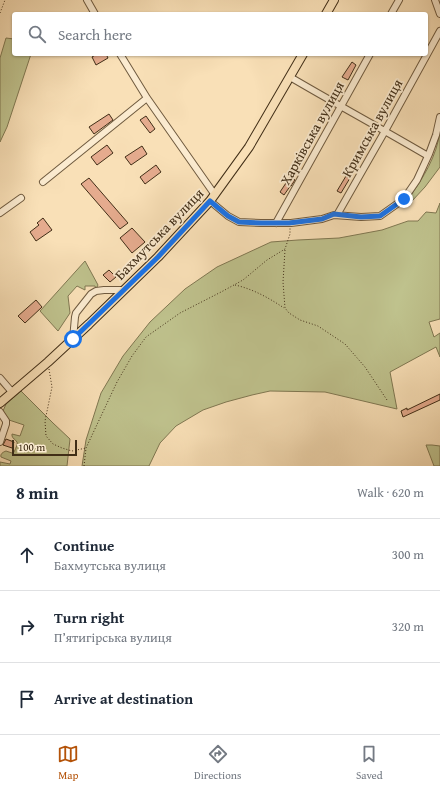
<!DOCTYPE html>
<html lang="en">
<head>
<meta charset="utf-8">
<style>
	:root { --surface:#fff; --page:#f2f2f3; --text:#1f2937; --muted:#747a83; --line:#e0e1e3; --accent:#b45309 }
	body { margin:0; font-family:"Gentium Book Plus",serif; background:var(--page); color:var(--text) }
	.scale { position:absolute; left:12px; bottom:10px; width:65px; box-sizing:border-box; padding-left:4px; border:2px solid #412e17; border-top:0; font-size:11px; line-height:14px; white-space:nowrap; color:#412e17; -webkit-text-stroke:3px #fbebd0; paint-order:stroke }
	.stop { position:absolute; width:12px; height:12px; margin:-9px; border:3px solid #1a73e8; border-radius:50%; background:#fff }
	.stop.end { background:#1a73e8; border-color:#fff; box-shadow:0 1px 4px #0008 }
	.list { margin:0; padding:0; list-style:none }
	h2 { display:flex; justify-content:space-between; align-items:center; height:52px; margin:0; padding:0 16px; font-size:17px }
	h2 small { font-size:13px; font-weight:400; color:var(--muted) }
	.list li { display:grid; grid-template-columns:26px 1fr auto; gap:12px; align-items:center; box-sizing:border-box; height:72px; padding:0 16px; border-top:1px solid var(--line) }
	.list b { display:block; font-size:15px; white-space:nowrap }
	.list p { margin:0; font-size:13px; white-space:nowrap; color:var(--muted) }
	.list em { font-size:13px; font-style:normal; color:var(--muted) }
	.icon { flex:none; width:22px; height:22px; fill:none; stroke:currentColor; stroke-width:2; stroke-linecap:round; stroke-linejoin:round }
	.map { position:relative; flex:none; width:440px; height:466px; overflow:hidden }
	.search { position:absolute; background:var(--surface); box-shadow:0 1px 3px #0004; left:12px; right:12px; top:12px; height:44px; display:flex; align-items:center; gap:10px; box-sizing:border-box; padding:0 14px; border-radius:4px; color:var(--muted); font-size:15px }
	.sheet { height:268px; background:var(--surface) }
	nav { display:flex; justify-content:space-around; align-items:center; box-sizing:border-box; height:56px; border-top:1px solid var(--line); background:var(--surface); font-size:11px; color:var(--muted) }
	nav a { display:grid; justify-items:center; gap:2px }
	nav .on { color:var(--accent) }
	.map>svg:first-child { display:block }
	.green { fill:#bfc28d; stroke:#807852 }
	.building { fill:#e5ab8e; stroke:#412e17 }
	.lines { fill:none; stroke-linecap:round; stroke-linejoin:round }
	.minor-casing { stroke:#6f5a3f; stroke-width:8 }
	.major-casing { stroke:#412e17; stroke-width:10 }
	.path { stroke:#412e17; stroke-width:1; stroke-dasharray:1 2; stroke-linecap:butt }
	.minor { stroke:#fbebd0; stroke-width:6 }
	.major { stroke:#f9e0b7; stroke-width:8 }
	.route { stroke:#1a73e8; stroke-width:5 }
	.labels { text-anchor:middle; stroke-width:3.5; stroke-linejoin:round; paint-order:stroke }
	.street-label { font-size:14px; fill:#412e17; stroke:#fbebd0 }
</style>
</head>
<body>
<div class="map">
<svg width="440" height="466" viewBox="0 0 440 466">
	<rect width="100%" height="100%" fill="#f9e0b7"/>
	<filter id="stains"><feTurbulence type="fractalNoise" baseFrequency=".005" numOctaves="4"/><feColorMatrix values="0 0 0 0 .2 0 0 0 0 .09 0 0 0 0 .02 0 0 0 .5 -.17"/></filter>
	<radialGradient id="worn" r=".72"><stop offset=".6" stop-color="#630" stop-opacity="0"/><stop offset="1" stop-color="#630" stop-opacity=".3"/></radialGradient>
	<path class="green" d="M6,38L14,39V54H31L7,127L0,142V58Z
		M440,131V167L425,187L412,201L409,198C423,178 437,156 440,131Z
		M440,203V319L429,322L434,337L440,333V357L436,347L390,372L397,409L325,392L270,391L252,395L226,402L203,410L176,426L160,443L149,466H82L86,440L101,393L123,356L150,322L185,289L217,267L271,242L298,240L339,238L382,230L408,221H418L426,212L436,213Z
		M85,261L98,285L96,289L95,286H85V290L77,286L68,296L70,313L58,331L40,311Z
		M21,391L53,423L70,439L67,466H0V462L10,464L11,461L1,457C0,454 3,452 6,451L12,453L14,452C15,450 18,444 17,442C15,439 13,439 12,436V434L20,436L24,425L9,420L3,411L6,404Z
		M426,445H432L440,446V466H434Z"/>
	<path class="building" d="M97,54H106L108,58L96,65L92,57Z
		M352,62L356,65L348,80L342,77Z
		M109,114L113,120L94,134L89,127Z
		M146,116L155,129L150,133L140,120Z
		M107,145L113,153L97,165L91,157Z
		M142,146L147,154L131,165L125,157Z
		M156,165L161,172L145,184L140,177Z
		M346,176L350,178L341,193L337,191Z
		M290,177L295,180L291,186V185L284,195L280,192Z
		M89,178L128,223L120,229L81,184Z
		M43,218L52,230L36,241L30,232L39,225L37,223Z
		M132,228L145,242L132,253L120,238Z
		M109,270L116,277L110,282L103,275Z
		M36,300L42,307L25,323L18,316Z
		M440,394V400L403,417L401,411L407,408V410Z
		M6,439L14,442L12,448L3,445Z"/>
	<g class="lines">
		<defs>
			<path id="minor" d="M87,0L95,14
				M435,0L440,14
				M391,14L399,0
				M120,54L147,98L215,195
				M290,77C336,104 382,129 428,156
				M43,182L147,98
				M210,201L228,216L239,222L261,223H291L322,219L334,215L361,217L380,216L404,199L417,180L429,154L436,135L440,117
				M0,213L21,198
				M337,215L385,131L440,31
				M276,223L370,54
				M73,339L75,317L76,313L91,294L96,291L104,290H123
				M0,378L12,392
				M0,412L6,421V424L0,442"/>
			<path id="major" d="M326,14L334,0
				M0,403L48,362L89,324L158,257L210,201L249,147L303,54"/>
		</defs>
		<use href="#minor" class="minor-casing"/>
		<use href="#major" class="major-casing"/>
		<path class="path" d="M0,13L5,0
			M285,250L283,282L285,308L289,313L300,320L318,326L345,344L365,367L387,400
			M235,285C253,289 269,298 284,308
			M49,369L52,387L45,421L46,436L53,444L62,448L72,451L86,448
			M84,466L86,448L117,382L132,356L146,337L180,313L223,291L243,280L267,260L285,249L290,234V228"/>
		<use href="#minor" class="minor"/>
		<use href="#major" class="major"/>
	</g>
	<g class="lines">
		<path class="route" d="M73,339L158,257L210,201L228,216L239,222L261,223H289L322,219L334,214L361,217L380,216L404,199"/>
	</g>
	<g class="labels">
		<g class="street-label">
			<text transform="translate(372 128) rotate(-61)" y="5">Кримська вулиця</text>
			<text transform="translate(312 133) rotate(-61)" y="5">Харківська вулиця</text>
			<text transform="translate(159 234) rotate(-46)" y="5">Бахмутська вулиця</text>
		</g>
	</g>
	<rect width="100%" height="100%" filter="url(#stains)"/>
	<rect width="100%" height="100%" fill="url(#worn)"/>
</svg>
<div class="scale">100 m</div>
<div class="stop" style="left:73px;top:339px"></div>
<div class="stop end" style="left:404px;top:199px"></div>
<div class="search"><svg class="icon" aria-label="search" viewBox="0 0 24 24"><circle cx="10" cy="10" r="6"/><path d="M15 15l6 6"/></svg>Search here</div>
</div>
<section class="sheet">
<h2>8 min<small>Walk · 620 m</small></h2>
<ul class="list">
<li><svg class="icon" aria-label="ahead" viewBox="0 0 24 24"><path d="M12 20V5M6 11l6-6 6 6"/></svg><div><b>Continue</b><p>Бахмутська вулиця</p></div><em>300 m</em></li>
<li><svg class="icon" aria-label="right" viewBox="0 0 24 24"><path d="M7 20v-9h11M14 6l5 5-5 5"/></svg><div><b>Turn right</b><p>П’ятигірська вулиця</p></div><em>320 m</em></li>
<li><svg class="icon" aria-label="arrive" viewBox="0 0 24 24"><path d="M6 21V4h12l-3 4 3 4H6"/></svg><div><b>Arrive at destination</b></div></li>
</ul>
</section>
<nav>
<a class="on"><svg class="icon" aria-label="map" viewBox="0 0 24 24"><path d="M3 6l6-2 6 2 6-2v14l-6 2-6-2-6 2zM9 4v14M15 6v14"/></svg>Map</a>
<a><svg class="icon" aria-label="directions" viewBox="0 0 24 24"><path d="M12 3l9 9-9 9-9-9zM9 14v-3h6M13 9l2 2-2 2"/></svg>Directions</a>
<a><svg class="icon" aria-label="saved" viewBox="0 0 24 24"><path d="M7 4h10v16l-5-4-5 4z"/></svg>Saved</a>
</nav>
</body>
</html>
